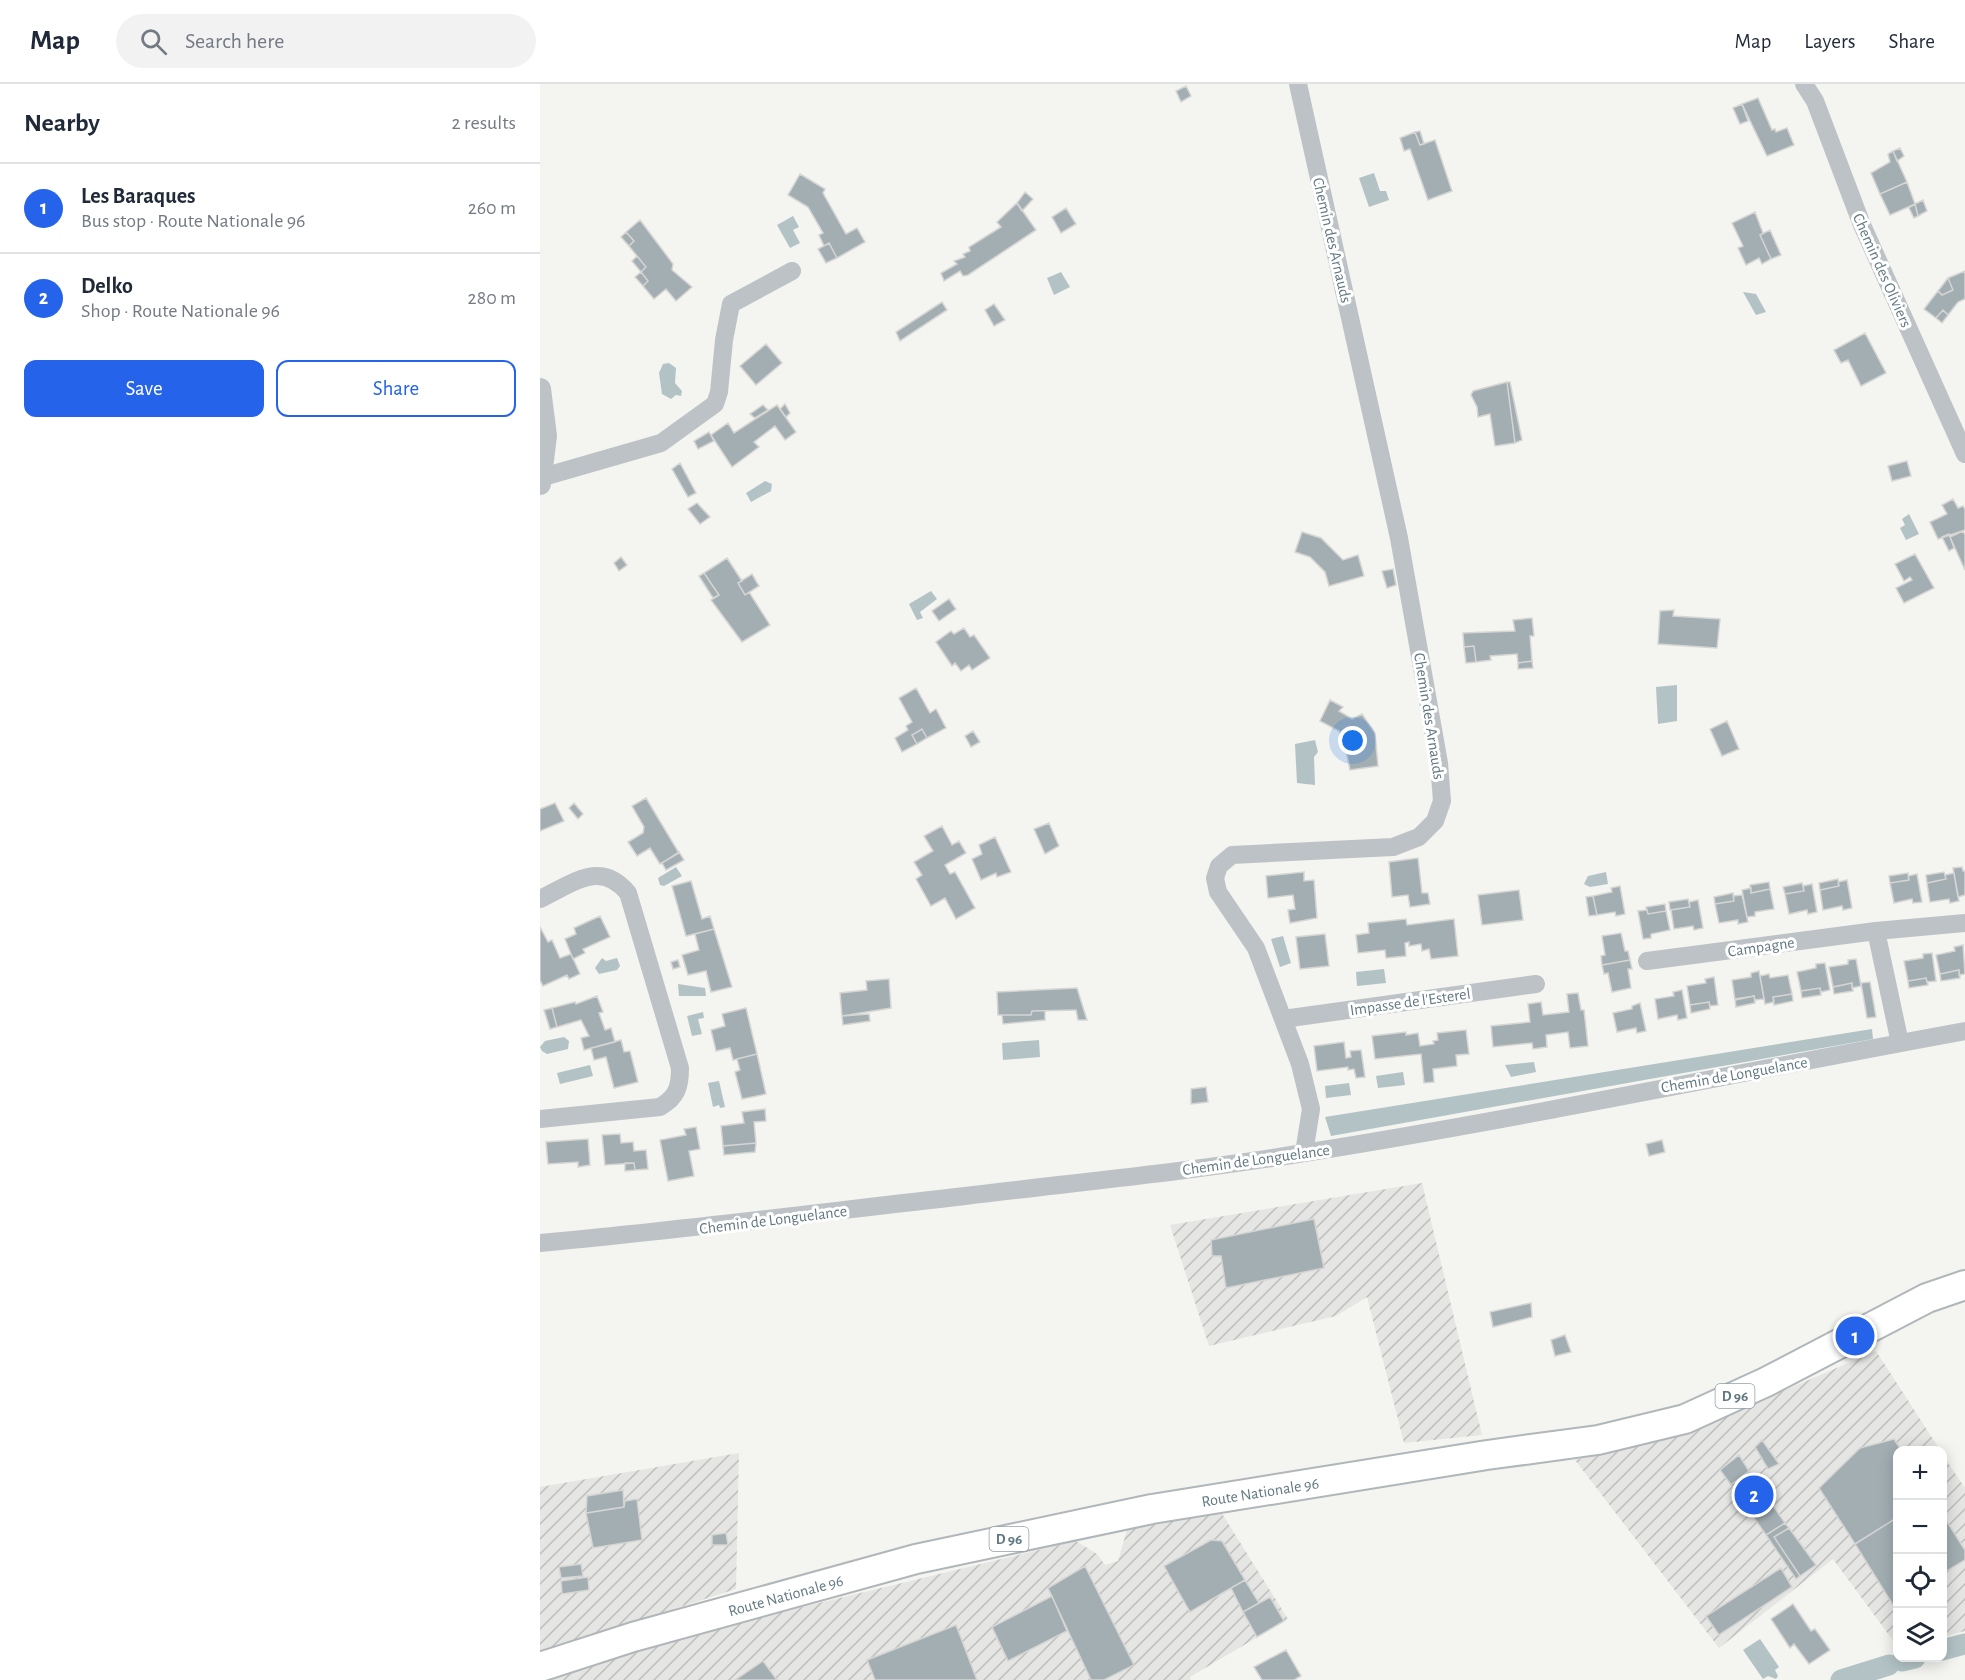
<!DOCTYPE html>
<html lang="en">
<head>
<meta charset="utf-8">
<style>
	:root { --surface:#fff; --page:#f2f2f3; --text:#1f2937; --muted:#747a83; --line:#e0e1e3; --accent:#2563eb }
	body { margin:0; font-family:"Alegreya Sans",sans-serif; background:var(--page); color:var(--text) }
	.controls { position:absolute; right:18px; bottom:18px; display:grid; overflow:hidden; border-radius:12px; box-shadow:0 3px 15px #0003 }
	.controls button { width:54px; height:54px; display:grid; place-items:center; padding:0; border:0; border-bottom:2px solid var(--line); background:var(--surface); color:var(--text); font:30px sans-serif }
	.you { position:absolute; left:813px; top:657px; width:21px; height:21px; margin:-15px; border:4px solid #fff; border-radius:50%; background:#1a73e8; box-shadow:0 0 0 9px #1a73e833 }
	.badge { display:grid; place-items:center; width:39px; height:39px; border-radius:50%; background:var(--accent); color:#fff; font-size:20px; font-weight:700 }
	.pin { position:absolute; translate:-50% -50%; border:3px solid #fff; box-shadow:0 2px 6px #0006 }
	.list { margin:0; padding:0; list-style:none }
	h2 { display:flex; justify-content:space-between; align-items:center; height:78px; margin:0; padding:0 24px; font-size:26px }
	h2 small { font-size:20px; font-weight:400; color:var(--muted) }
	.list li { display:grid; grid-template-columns:39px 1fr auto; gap:18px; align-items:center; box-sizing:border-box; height:90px; padding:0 24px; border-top:2px solid var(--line) }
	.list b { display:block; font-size:22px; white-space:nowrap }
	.list p { margin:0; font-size:20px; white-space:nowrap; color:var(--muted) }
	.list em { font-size:20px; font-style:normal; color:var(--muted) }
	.actions { display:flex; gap:12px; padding:18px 24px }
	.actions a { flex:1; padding:14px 0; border:2px solid var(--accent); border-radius:12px; text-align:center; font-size:21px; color:var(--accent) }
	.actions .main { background:var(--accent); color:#fff }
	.icon { flex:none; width:33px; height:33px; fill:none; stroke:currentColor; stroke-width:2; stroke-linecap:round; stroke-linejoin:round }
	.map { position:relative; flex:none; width:1425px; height:1596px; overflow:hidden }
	header { display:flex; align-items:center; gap:36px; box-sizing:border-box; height:84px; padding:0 30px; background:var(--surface); border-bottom:2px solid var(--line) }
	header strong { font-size:28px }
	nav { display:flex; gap:33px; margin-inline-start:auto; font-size:21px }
	.search { width:420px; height:54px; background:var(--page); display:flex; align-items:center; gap:15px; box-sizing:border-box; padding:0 21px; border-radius:33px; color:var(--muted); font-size:22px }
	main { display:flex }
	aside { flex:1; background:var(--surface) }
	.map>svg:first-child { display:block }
	.industrial { fill:url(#industrial-furrows) }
	.water { fill:#b3c3c5 }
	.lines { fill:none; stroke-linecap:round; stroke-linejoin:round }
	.canal { stroke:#b3c3c5; stroke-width:21 }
	.building { fill:#a2aeb2; stroke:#d5d5d3; stroke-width:1.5 }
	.primary-casing { stroke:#b0b6b9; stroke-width:32 }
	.minor { stroke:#bcc2c5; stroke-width:18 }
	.tertiary { stroke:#bcc2c5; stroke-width:22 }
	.primary { stroke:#fff; stroke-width:28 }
	.labels { text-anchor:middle; stroke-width:6; stroke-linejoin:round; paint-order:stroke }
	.shield { fill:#fff; stroke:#91a1a8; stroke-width:1.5 }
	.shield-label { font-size:15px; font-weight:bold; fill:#627982 }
	.street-label { font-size:16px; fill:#627982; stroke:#fff }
</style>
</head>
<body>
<header>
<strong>Map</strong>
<div class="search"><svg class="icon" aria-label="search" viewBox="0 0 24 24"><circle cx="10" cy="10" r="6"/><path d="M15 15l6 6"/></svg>Search here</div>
<nav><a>Map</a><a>Layers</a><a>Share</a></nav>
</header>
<main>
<aside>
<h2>Nearby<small>2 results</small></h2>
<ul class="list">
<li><span class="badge">1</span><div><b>Les Baraques</b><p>Bus stop · Route Nationale 96</p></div><em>260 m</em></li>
<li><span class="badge">2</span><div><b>Delko</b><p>Shop · Route Nationale 96</p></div><em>280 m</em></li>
</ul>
<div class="actions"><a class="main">Save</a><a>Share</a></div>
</aside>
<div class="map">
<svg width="1425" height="1596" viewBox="0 0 1425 1596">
	<defs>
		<pattern id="industrial-furrows" width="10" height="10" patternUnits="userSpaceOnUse" patternTransform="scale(1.5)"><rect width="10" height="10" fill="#e5e5e3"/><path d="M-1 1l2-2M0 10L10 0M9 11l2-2" fill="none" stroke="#bdbebd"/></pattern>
	</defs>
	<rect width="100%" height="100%" fill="#f4f4f0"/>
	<path class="industrial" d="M882,1099L942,1351L864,1359L827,1213L796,1232L669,1262L630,1141Z
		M1336,1267L1400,1366H1358L1357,1562L1293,1475L1179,1564L1035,1376L1139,1352Z
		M199,1369L196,1505L0,1568V1403Z
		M1402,1370L1425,1404V1547L1403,1553Z
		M681,1428L748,1535L650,1593L651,1596H3L196,1539L536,1457L557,1470L565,1481L578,1477L587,1446Z"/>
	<path class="water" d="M834,89L840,107H846L849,116L829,123L819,94Z
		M253,132L259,143L253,146L260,159L250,164L237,141Z
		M521,188L530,203L514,211L507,194Z
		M1203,208L1216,210L1226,228L1216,231Z
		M129,279L136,284L135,299L142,307L141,312L136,311L131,315L122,310L119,289L123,280Z
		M225,397L232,400L231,407L211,418L206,409Z
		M1369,430L1379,450L1366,456L1360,444L1365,441L1362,435Z
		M391,507L397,515L380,528L383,534L377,536L369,520Z
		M1137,601V637L1118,640L1116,603Z
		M775,656L778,668L774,673L775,701L757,699L755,660Z
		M136,783L142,792L124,802L120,801L118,794Z
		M1066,788L1068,800L1050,803L1044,800L1048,792Z
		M743,852L751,879L740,883L731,855Z
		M62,874L66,877L77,874L80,882L77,886L59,890L55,884Z
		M844,885L846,899L817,902L816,888Z
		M138,900L165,904L166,912H139Z
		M163,928L164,934L158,935L162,950L152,952L147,932Z
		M1332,945L1333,955L791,1052L785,1033Z
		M24,953L29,957L28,965L7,970L2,967L0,963L5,957Z
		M499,956L500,973L463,976L462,959Z
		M994,978L996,988L971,993L965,981Z
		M50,981L53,992L20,1000L17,989Z
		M863,988L865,1001L838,1004L836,992Z
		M179,997L185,1023L180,1024L179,1021L173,1023L168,999Z
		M809,999L811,1011L786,1014L785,1002Z
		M1220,1555L1239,1583L1235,1586L1238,1592L1236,1595L1228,1592L1223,1595L1203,1566Z"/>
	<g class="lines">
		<path class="canal" d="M1402,1566L1425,1560
			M1362,1577L1375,1574
			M1301,1596L1349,1581"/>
	</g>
	<path class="building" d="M646,2L651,12L641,18L636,7Z
		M1218,14L1232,46L1235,45L1236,48L1247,44L1254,61L1227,72L1202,20Z
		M1202,20L1208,37L1200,40L1193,24Z
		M880,47L884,60L880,61L875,48Z
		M875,48L880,61L895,56L912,107L888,116L870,65L864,67L860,54Z
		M1360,64L1364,72L1357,77L1353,67Z
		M1353,67L1367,98L1340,110L1331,89L1350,78L1348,70Z
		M260,90L285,105L283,109L306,150L317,144L325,158L297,174L289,159L284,162L279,151L283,149L268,123L248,111Z
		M1367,98L1375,120L1350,131L1340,110Z
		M485,108L493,115L482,127L477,119Z
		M1383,116L1387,127L1378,132L1375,120Z
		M477,119L496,146L428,191L423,192L420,187L404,197L401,189L417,180L414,177L425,173L423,170L430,167L429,163L461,143L457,138Z
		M1375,120L1378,132L1374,134L1369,124Z
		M526,124L536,140L521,149L512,133Z
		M1215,128L1223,149L1220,151L1231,175L1222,180L1219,174L1206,181L1198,164L1203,162L1192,139Z
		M100,136L133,180L132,186L152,203L136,217L126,205L114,215L103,202L108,197L101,188L106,183L89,162L94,157L86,148Z
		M1230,146L1241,171L1231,175L1220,151Z
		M86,148L94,157L89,162L81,153Z
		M289,159L297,174L286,179L278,165Z
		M97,172L106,183L101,188L92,177Z
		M1425,187V215L1418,218L1408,231L1403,226L1396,234L1384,225L1398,207L1402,211L1413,206L1408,194Z
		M101,188L108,197L103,202L95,193Z
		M1408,194L1413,206L1402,211L1398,207Z
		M402,218L407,226L360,257L356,248Z
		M454,220L465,236L454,242L445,226Z
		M1403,226L1408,231L1402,239L1396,234Z
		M1325,249L1346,289L1321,302L1308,276L1301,279L1294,266Z
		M226,260L242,279L216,301L200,282Z
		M967,298L975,359L955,362L950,330L938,333L937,323L931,311L933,307Z
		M967,298H970L982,356L975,359Z
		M245,320L250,329L246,333L240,325Z
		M223,321L228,326L215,334L210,330Z
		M237,321L256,348L245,356L235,342L214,358L219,363L192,383L171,351L188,339L194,349Z
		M169,348L174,357L158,365L154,357Z
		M1367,377L1371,392L1352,397L1348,382Z
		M140,379L156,409L148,413L132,385Z
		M1413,415L1418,424L1423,422L1425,425V446L1398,455L1390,438L1407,430L1402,421Z
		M157,419L170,433L160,440L148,425Z
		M1423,447L1425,451V486L1410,453Z
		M762,448L781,454L803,476L818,471L824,492L789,502L785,488L770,473L755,468Z
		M1409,450L1414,464L1409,467L1402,453Z
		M1375,470L1394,504L1364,519L1356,504L1372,496L1370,493L1364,497L1355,480Z
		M81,473L87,481L79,487L74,479Z
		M187,474L202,497L198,499L205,511L209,508L230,541L202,558L171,516L179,511L164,489Z
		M853,485L856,501L847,504L842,487Z
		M164,489L179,511L173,514L159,492Z
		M212,490L219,502L205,511L198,499Z
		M409,515L416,525L399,537L392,527Z
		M1134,526L1133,532L1180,535L1177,564L1118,560L1120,527Z
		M992,534L994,552H990L992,577L978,579L977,570L950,572L951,576L936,578L934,562L924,563L923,549L975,547L973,536Z
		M424,544L430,553L434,551L450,574L432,586L429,581L421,587L415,579L412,582L396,558L411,547L414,550Z
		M934,562L936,578L926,579L924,563Z
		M992,577L993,584L978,585V579Z
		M376,604L390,629L396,625L406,644L387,654L382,645L372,651L377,660L362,668L355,654L368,646L366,642L372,638L359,614Z
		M790,616L803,623L799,627L812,635L822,630L835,649L838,682L810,686L804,658L799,647L780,637Z
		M1187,637L1199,665L1182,672L1170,645Z
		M382,645L387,654L377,660L372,651Z
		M433,647L440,658L431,663L425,652Z
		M106,714L139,769L120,780L110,764L97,772L88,758L103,749L104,743L92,722Z
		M15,719L24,737L0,747V725Z
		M34,719L43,730L38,735L29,724Z
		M509,739L519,762L505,770L494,745Z
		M402,742L412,761L419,757L426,769L405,781L410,790L415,788L435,824L416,835L405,814L391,822L376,795L382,791L374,778L393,767L384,752Z
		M455,753L471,788L457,793L456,789L441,796L432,775L442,770L439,761Z
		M139,768L144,776L126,786L122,779Z
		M878,774L882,809H888L890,820L870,823L868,811L852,813L849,778Z
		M1422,783L1423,787H1425V811L1418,813L1413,784Z
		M764,788V797L774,796L777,834L750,839L748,826L755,825L753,811L728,814L726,792Z
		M1404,788L1406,795L1387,799L1386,791Z
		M1368,789L1369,796L1350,799L1349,792Z
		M1414,789L1419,817L1410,819L1409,815L1390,818L1387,799L1406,795L1405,791Z
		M1377,790L1382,818L1373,819L1372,815L1354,819L1350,799L1369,796L1368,792Z
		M1298,795L1299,802L1280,806L1279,799Z
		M1307,796L1312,824L1303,826L1302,822L1283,826L1280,806L1299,802L1298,798Z
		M151,797L162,835L170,832L174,845L146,852L132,802Z
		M1229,798L1230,805L1211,809L1210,801Z
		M1262,799L1264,807L1245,810L1243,803Z
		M1272,800L1277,828L1268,830L1267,826L1249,830L1245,810L1264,807L1263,802Z
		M1080,802L1085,830L1076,832L1075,828L1057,831L1053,812L1072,808L1071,804Z
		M1211,804V809L1230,805L1234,825L1215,828V832L1207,833L1202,806Z
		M979,806L983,836L942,841L938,811Z
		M1193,809L1194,817L1175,820L1174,813Z
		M1202,811L1208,838L1198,840V836L1179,839L1175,820L1194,817L1193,812Z
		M1053,812L1057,831L1049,832L1046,813Z
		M1148,815L1150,823L1130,826L1129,818Z
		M1158,816L1163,844L1154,846L1153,842L1134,845L1131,826L1150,823L1149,818Z
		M1125,820L1126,827L1108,830L1106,823Z
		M1107,826L1108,830L1126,827L1130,846L1111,850V854L1103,855L1098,827Z
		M60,832L70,853L43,865L45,869L33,875L25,855L36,850L34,844Z
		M866,835L867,841L914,835L918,872L891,875L889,865L882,867L881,860L869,862V858L865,859L866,872L846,874L845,866L818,869L816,851L829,849L828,839Z
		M0,843L8,858L12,856L20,874L31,870L40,890L29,895L27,891L3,902L0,896Z
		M174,845L192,903L171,908L166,887L148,891L142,871L159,866L155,850Z
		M1081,849L1085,867H1088L1090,876L1062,881L1061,872L1065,871L1062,852Z
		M785,850L789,882L760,885L756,853Z
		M1423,861L1425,890L1419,891V886L1400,890L1396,871L1415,867L1414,863Z
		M1392,869L1396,897L1387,898L1386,894L1368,897L1364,877L1383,874V870Z
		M1316,875L1321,902L1312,904V899L1293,903L1289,883L1308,880V876Z
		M138,876L140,883L133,885L131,878Z
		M1090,876L1092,885H1088L1091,904L1072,908L1068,889L1064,890L1062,881Z
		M1285,879L1290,906L1281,908L1280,904L1261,907L1257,888L1276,884V880Z
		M1419,886L1420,894L1401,897L1400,890Z
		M1219,887L1224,915L1215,916L1214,912L1195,916L1192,896L1211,893V889Z
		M1229,890L1230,894L1248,891L1252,910L1233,913L1234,918L1225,920L1220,892Z
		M1174,893L1178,921L1170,922L1169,918L1150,921L1147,902L1166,899L1165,895Z
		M1386,894L1388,901L1369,904L1368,897Z
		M349,895L351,924L302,932L300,909L327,906L326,897Z
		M1330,898L1336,933L1327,934L1321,899Z
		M1312,899L1313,907L1294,910L1293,903Z
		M537,904L547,936H538L536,926L492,927L491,931H458L457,908Z
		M1280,904L1281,911L1262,914L1261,907Z
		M1142,906L1147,934L1138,936L1137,931L1118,935L1115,915L1134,912L1133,908Z
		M1038,909L1041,926H1044L1048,962L1030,964L1028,948L1006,951L1007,963L993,965L992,959L953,963L951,942L990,938L988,920L1001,918L1003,931L1029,928L1027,910Z
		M1252,910L1253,917L1234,921L1233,913Z
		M57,912L63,928L59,929L65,946L71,944L75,958L44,966L41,954L49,952L41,936L17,943L12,924L35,918L36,920Z
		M1214,912L1215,919L1196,923L1195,915Z
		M1169,918L1170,925L1151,929L1150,921Z
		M1100,919L1106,947L1097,949L1096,944L1077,948L1073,929L1092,925V922Z
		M12,924L17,943L10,945L4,926Z
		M206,924L217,970L193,976L190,964L176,967L171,946L185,942L182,930Z
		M492,927H505V936L463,940L462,931H491Z
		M329,930L330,937L303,941L302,932Z
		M926,946L929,970L916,971L917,982L893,985L894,998L884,999L881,970L835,975L832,952L866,948V951L878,949L880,962L894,960L893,957L898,956L897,949Z
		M81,956L84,968L90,967L98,998L74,1004L66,973L54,976L51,964Z
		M804,958L806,974L811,973L810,967L821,966L825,993L816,994L814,985L808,986V983L777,987L774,962Z
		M217,970L226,1010L202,1015L195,988L200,986L197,975Z
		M666,1003L668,1018L651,1020V1005Z
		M225,1025L226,1037L214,1038L216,1059L183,1062L181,1042L204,1039L202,1028Z
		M156,1043L160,1065L149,1067L154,1092L128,1097L120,1056L146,1051L144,1045Z
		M80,1050L81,1059L93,1058L94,1067L106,1066L108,1085L95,1086L94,1079L65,1081L62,1051Z
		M48,1055L50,1081L38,1083V1078L8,1080L6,1058Z
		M1122,1056L1125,1068L1109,1072L1106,1060Z
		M216,1059L215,1068L184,1071L183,1062Z
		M85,1079H94L95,1086L85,1087Z
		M774,1135L784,1184L686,1204L681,1172H672L671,1156Z
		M991,1219L992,1233L953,1243L950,1228Z
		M1025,1251L1031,1268L1015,1272L1011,1256Z
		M1354,1355L1361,1366H1358V1433L1315,1460L1279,1404L1320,1364Z
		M1222,1356L1239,1380L1228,1385L1215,1363Z
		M1199,1371L1209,1387L1191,1401L1180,1386Z
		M1209,1387L1245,1439L1226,1451L1191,1401Z
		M83,1406L84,1423L46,1429L47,1412Z
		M97,1415L102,1456L53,1464L46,1429L84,1423L85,1417Z
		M1402,1430L1425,1466V1476L1402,1490Z
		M1358,1433V1518L1353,1521L1315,1460Z
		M1245,1439L1249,1444L1234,1453L1260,1492L1256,1495L1226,1451Z
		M1249,1444L1276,1481L1260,1492L1234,1453Z
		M186,1449L188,1461H172V1451Z
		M671,1456L682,1457L705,1496L650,1528L624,1482Z
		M41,1480L43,1492L21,1494L19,1483Z
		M545,1482L594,1581L564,1596H551L508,1504Z
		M1241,1484L1252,1503L1179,1551L1166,1532Z
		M48,1493L49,1506L22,1510L21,1497Z
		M705,1496L719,1519L703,1528L691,1504Z
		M512,1512L527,1547L468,1577L452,1543Z
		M730,1513L744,1537L717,1553L703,1528Z
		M1253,1520L1271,1547L1275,1545L1290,1566L1269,1580L1254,1560L1250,1564L1231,1535Z
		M416,1541L437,1596H335L327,1576Z
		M746,1566L761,1592L754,1596H722L714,1583Z
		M223,1577L237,1596H195Z"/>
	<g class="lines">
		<defs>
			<g id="primary">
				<path id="s1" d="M0,1583L93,1553L376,1475L612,1425L947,1371L1058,1356L1145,1335L1226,1298L1387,1214L1425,1201"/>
			</g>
		</defs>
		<use href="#primary" class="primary-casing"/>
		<path class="minor" d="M758,0L859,454L899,679L902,717L895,737L879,753L853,763L692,771L679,782L675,794L678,808L716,864L760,980L771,1025L764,1069
			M1264,0L1275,17L1322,141L1425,370
			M3,393L121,359L175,320L179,308L184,256L191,220L252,187
			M0,815C32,800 60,775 88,809L140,984C140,1003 137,1013 120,1023L0,1035
			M1336,847L1360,959
			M1107,877L1336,847L1425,839
			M743,935L996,900
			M0,1159C142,1146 283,1128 425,1112C540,1098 655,1087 770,1068C989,1033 1206,987 1425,947"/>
		<path class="tertiary" d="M0,305L6,352L0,400"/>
		<use href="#primary" class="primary"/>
	</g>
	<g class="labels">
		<g class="shield">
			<rect x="1175.5" y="1300" width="39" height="24" rx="4.5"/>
			<rect x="449.5" y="1443" width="39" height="24" rx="4.5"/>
		</g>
		<g class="shield-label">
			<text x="1195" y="1317">D 96</text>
			<text x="469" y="1460">D 96</text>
		</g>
		<g class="street-label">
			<text transform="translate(793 156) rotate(77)" y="6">Chemin des Arnauds</text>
			<text transform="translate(1343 186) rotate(66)" y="6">Chemin des Oliviers</text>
			<text transform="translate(890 632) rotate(81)" y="6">Chemin des Arnauds</text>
			<text transform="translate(1221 862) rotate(-8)" y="6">Campagne</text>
			<text transform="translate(870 917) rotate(-8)" y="6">Impasse de l'Esterel</text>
			<text transform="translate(1194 990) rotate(-10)" y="6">Chemin de Longuelance</text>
			<text transform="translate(716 1075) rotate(-8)" y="6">Chemin de Longuelance</text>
			<text transform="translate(233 1135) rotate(-7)" y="6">Chemin de Longuelance</text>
			<text dy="6" stroke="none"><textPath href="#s1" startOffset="742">Route Nationale 96</textPath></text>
			<text dy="6" stroke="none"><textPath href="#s1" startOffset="256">Route Nationale 96</textPath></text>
		</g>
	</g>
</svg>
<div class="controls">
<button>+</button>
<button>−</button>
<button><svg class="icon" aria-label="locate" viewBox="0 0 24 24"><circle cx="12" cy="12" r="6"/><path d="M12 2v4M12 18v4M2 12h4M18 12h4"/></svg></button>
<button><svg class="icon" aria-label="layers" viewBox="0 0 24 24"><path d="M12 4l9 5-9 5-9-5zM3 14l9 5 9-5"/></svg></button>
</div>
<div class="you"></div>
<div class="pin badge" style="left:1315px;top:1252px">1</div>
<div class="pin badge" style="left:1214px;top:1411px">2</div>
</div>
</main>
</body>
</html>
